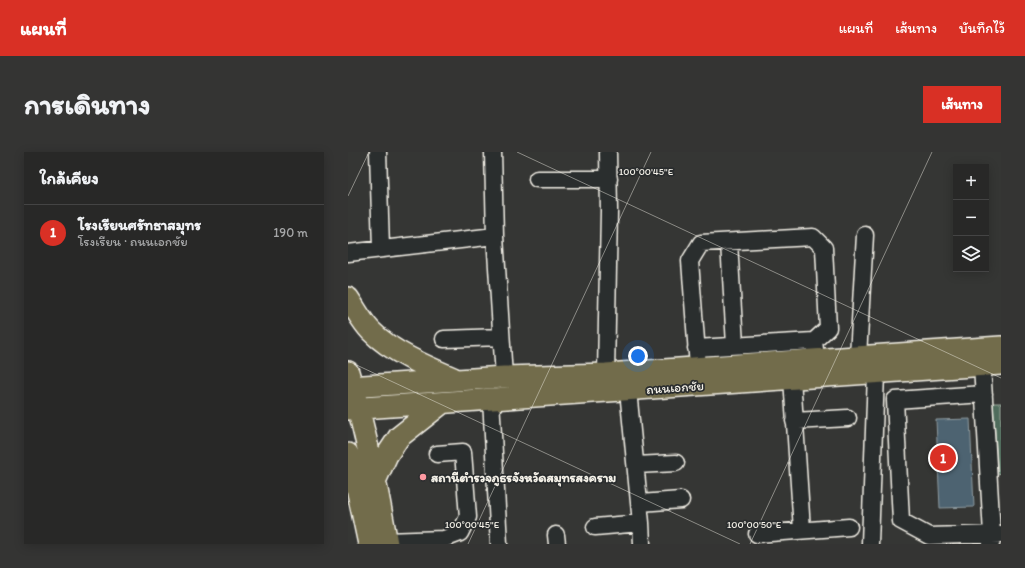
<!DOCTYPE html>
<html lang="th">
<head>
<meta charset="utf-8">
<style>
	:root { --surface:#282827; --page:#343433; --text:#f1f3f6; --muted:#a5a6a7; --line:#444; --accent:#d93025 }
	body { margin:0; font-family:Itim,"Playpen Sans Thai",sans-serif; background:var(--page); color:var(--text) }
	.controls { position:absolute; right:12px; top:12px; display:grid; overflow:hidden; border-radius:0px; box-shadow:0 2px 10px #0003 }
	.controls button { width:36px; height:36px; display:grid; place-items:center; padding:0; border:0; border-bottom:1px solid var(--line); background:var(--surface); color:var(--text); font:20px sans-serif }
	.you { position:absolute; left:290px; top:204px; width:14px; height:14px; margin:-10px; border:3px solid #fff; border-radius:50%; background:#1a73e8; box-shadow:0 0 0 6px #1a73e833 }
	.badge { display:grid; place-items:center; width:26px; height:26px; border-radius:50%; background:var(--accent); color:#fff; font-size:13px; font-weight:700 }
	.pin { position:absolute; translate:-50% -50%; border:2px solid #fff; box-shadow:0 1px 4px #0006 }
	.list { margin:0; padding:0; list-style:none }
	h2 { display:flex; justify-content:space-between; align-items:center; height:52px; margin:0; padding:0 16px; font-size:17px }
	h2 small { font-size:13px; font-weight:400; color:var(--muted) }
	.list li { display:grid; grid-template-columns:26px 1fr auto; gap:12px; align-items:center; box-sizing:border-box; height:56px; padding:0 16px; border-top:1px solid var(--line) }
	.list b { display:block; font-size:15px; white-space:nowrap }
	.list p { margin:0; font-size:13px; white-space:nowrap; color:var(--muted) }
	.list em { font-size:13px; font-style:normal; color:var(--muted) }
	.icon { flex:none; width:22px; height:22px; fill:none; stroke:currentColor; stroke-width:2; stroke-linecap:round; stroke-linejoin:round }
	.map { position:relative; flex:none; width:653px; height:392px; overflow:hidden; border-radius:0px }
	header { display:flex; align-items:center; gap:24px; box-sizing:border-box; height:56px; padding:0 20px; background:var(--accent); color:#fff }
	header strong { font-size:19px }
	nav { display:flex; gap:22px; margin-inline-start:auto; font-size:14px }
	.intro { display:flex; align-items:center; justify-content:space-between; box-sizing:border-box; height:96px; padding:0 24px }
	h1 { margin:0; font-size:28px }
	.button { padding:10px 18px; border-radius:0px; background:var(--accent); color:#fff; font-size:14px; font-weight:700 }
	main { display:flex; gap:24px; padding:0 24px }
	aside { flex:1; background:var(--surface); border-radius:0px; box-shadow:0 2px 10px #0003 }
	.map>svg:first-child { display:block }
	.green { fill:#506c5b; stroke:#a2aea2 }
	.water { fill:#4d6371; stroke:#909ca1 }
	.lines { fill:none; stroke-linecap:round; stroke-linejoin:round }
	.minor-casing { stroke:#f4f1e8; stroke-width:19 }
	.major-casing { stroke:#f4f1e8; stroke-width:24 }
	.minor { stroke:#2a2d2e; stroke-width:16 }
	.major { stroke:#726c4b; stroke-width:21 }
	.ticks { fill:none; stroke:#f4f1e8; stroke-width:1; stroke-opacity:0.45 }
	.poi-dot { fill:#ff9aa2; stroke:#2a2d2e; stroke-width:1.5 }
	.labels { text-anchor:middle; stroke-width:3.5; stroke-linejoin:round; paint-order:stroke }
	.street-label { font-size:13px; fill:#f4f1e8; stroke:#2a2d2e }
	.poi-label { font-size:13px; font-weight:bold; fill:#f4f1e8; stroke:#2a2d2e; text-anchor:start }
	.ticks-label { font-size:10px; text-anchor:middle; fill:#f4f1e8; stroke:#2a2d2e; stroke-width:3.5; stroke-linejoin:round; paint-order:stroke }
</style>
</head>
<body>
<header>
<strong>แผนที่</strong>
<nav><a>แผนที่</a><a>เส้นทาง</a><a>บันทึกไว้</a></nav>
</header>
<div class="intro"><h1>การเดินทาง</h1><a class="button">เส้นทาง</a></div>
<main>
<aside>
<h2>ใกล้เคียง<small></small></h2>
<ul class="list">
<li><span class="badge">1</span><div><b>โรงเรียนศรัทธาสมุทร</b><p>โรงเรียน · ถนนเอกชัย</p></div><em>190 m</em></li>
</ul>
</aside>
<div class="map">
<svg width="653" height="392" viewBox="0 0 653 392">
	<rect width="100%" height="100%" fill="#353634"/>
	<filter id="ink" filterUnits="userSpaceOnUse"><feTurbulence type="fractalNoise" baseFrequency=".025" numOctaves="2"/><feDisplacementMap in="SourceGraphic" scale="8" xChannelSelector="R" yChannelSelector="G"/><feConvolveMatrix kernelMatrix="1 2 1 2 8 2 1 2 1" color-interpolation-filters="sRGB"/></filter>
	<g filter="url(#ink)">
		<path class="green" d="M645,251H653V321L650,322Z"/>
		<path class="water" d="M622,267L626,355L592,356L588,268Z"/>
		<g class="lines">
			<defs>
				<path id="minor" d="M30,0L33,96
					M145,0L147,84L156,225
					M189,27H261
					M381,90L387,193
					M0,101L147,84
					M96,187L153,185
					M348,196L466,189
					M510,204L517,83
					M634,213L644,382L643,392
					M350,215L342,109L353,91L465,85L476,96L480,176L466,189L468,207
					M258,222L261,59L260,0
					M444,226L454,378
					M280,238L293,371L294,392
					M636,242L547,248L553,369L581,384L653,382
					M143,247L151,392
					M446,269L500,266
					M288,313L328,311
					M292,351L333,348
					M247,375L293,371
					M409,382L501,375
					M208,383L209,392
					M38,389L96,387L112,381L120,365L115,300L89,302
					M522,392L528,221"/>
				<path id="major" d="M0,146C7,156 14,170 23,179C42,199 79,215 105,226
					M0,220C17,277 29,333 39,392
					M0,235L156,225L258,222L653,195
					M0,257L653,212
					M0,302L8,331L21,392
					M28,327L39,303L51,285L94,251"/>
			</defs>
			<use href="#minor" class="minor-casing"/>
			<use href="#major" class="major-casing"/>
			<use href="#minor" class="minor"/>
			<use href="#major" class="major"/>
		</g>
	</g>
	<path class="ticks" d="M169,0L653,226M0,44L21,0M0,209L392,392M120,392L303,0M402,392L584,0"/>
	<circle class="poi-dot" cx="75" cy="325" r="4"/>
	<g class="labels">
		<g class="street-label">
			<text transform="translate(327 235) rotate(-4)" y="5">ถนนเอกชัย</text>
		</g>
		<g class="poi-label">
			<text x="83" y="330">สถานีตำรวจภูธรจังหวัดสมุทรสงคราม</text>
		</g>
	</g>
	<g class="ticks-label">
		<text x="298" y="23">100°00'45"E</text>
		<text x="124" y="376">100°00'45"E</text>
		<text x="406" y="376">100°00'50"E</text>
	</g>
</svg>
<div class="controls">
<button>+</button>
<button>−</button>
<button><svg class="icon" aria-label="layers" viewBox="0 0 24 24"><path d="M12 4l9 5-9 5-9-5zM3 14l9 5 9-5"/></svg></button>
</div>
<div class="you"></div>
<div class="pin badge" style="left:595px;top:306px">1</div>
</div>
</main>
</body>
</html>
